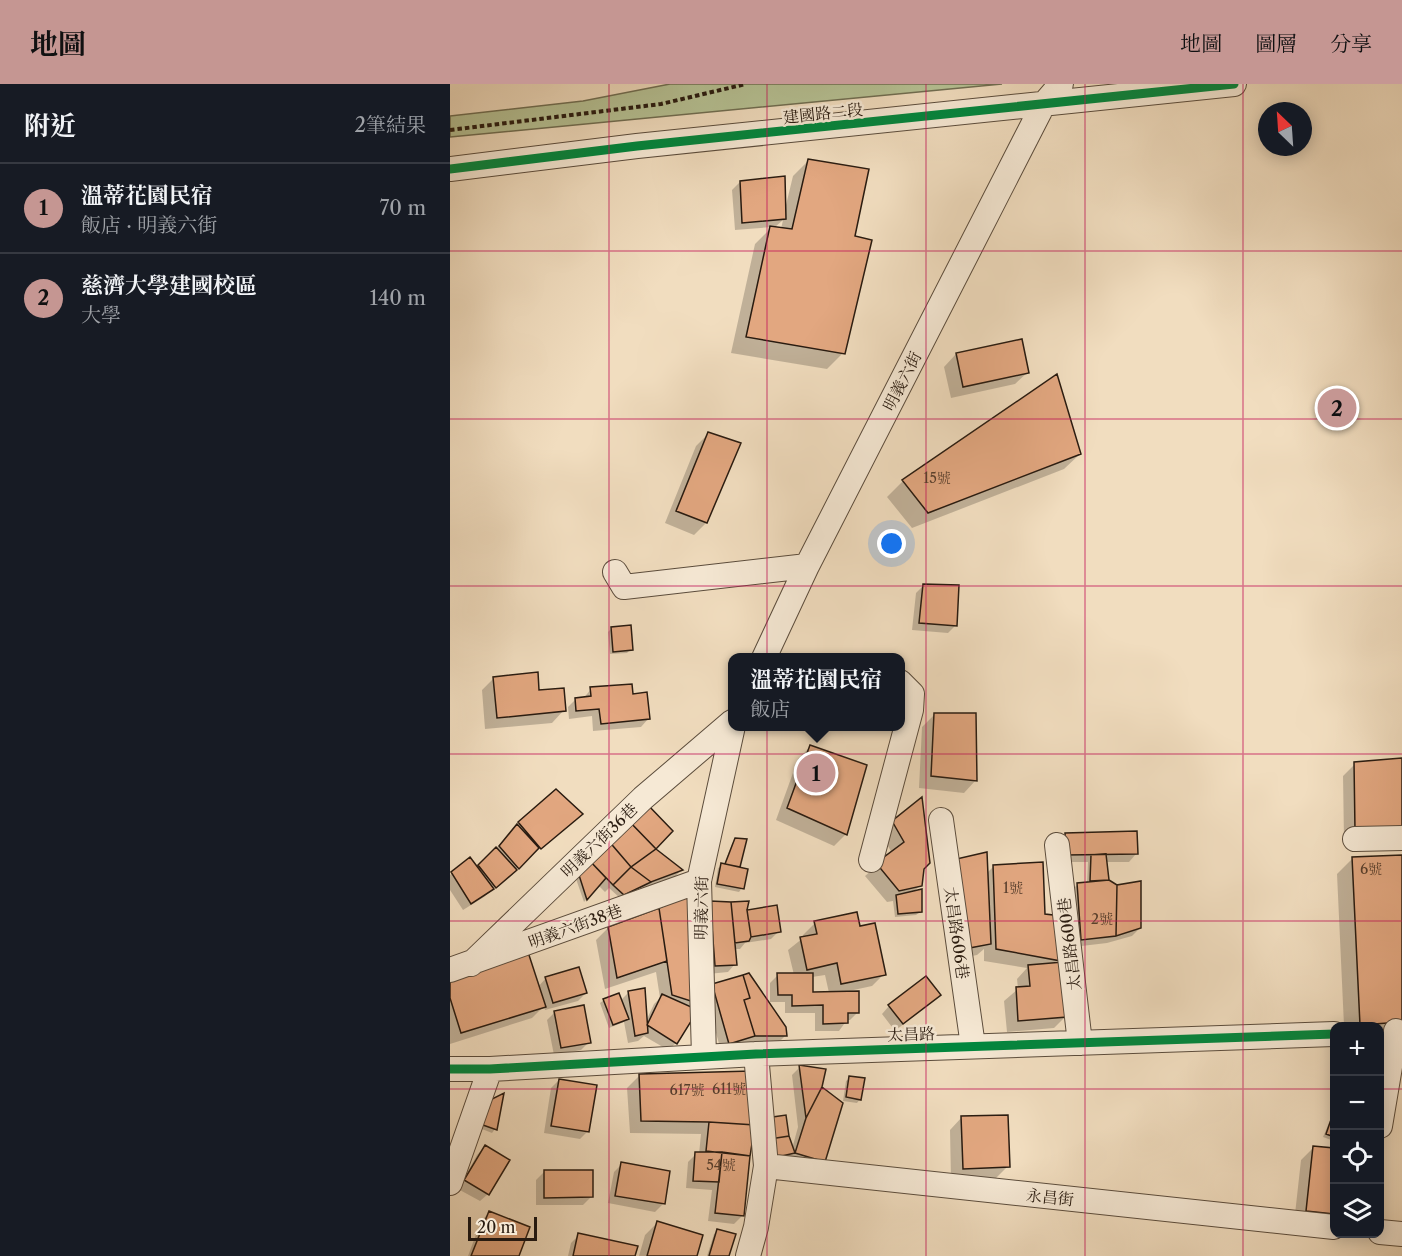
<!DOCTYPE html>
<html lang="zh-TW">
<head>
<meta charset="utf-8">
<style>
	:root { --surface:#171b24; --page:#242831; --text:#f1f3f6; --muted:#9ea1a6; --line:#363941; --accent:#c59692 }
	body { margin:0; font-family:"Libre Caslon Text","Noto Serif TC",serif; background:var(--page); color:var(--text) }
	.controls { position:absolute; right:18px; bottom:18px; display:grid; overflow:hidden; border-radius:12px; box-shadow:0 3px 15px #0003 }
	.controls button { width:54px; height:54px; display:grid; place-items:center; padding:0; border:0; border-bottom:2px solid var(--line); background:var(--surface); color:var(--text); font:30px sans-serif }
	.compass { position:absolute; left:808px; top:18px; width:54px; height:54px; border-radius:50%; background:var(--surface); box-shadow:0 3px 15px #0003; rotate:335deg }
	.scale { position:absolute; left:18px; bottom:15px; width:69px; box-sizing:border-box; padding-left:6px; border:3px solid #291b10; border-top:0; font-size:16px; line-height:21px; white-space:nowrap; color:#291b10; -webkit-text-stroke:4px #f6e9d5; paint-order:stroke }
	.you { position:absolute; left:442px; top:460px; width:21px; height:21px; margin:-15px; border:4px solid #fff; border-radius:50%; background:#1a73e8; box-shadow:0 0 0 9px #1a73e833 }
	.badge { display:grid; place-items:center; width:39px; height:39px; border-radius:50%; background:var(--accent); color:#111; font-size:20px; font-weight:700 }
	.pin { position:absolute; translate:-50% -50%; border:3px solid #fff; box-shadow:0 2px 6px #0006 }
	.popup { position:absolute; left:278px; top:569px; width:177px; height:78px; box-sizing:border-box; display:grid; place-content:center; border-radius:12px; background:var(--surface); filter:drop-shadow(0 2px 4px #0005); font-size:20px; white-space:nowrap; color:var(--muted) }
	.popup b { font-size:22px; color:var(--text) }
	.popup::after { content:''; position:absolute; left:50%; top:100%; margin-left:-12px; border:12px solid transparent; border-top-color:var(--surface) }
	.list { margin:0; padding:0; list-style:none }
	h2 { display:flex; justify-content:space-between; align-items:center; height:78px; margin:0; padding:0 24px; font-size:26px }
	h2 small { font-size:20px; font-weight:400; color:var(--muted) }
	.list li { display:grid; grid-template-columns:39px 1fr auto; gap:18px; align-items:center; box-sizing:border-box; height:90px; padding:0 24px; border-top:2px solid var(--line) }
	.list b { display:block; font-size:22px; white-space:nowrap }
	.list p { margin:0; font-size:20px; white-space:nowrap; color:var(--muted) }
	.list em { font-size:20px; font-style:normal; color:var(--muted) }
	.icon { flex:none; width:33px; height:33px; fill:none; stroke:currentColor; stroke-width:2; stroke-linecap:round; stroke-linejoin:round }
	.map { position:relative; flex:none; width:952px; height:1172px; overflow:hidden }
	header { display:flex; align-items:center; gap:36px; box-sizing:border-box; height:84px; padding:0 30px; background:var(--accent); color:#111 }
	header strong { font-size:28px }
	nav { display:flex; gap:33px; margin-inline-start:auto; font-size:21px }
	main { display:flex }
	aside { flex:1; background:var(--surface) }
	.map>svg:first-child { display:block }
	.green { fill:#b6c295; stroke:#706e52; stroke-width:1.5 }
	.shadow { fill:#0003; fill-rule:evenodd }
	.building { fill:#e2a780; stroke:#291b10; stroke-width:1.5 }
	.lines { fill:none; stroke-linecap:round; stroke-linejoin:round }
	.minor-casing { stroke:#5b4c3c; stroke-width:26 }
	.path { stroke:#291b10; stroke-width:4; stroke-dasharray:4.5 3; stroke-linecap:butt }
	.minor { stroke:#f6e9d5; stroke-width:24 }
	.cycleway-casing { stroke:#f6e9d5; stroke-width:13 }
	.cycleway { stroke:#00873e; stroke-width:9 }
	.grid { fill:none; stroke:#c2185b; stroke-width:1.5; stroke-opacity:0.55 }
	.labels { text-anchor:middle; stroke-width:5; stroke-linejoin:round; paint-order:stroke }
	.number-label { font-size:14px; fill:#573e2c }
	.street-label { font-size:16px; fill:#291b10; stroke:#f6e9d5 }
</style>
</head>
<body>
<header>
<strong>地圖</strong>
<nav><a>地圖</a><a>圖層</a><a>分享</a></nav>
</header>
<main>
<aside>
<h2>附近<small>2筆結果</small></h2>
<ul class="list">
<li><span class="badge">1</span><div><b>溫蒂花園民宿</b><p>飯店 · 明義六街</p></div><em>70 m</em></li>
<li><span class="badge">2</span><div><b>慈濟大學建國校區</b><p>大學</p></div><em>140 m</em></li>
</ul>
</aside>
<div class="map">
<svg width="952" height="1172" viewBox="0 0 952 1172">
	<rect width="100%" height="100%" fill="#f1ddbf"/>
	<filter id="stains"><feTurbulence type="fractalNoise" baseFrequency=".00333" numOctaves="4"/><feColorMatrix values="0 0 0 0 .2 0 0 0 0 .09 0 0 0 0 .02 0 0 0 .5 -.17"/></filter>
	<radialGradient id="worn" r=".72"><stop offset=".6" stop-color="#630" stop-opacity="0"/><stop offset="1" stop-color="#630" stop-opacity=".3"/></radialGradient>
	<path class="green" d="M220,0H552L0,53V32L133,17Z"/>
	<path class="shadow" d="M359,76L403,153L393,269L377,285L281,269L305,160L322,143L285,146L282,106L290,98L335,125L343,92ZM333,136L331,145L324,144Z
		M571,257L578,288L565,300L501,314L494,283L506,270Z
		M606,293L630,370L614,385L462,444L437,413L453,397Z
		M258,350L289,360L256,439L244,451L215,439L246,362Z
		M474,501L506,541L498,549L462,546L466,509Z
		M162,544L181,565L177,569L160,570L158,548Z
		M44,594L88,607L114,626L102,639L35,645L32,606Z
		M141,605L182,611L198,635L191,643L143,647L142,632L119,635L118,623L126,615H133Z
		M484,631L525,697L514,709L469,704L472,643Z
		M360,663L396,750L384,762L326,736L348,675Z
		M952,676V755L894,757L893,692L905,680Z
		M106,707L123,738L82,771L81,770L60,791L34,813L13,826L0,806V791L20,775L27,784L69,740Z
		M443,738L472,786L471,801L463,808L470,828L466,831L445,833L443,817L437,818L415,792L442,769L431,750Z
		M169,744L203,765L231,786L224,794L192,805L190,804L170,814L159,804L155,808L148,801L134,818L125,792Z
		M616,751L686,770L679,778H656L657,798L690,844L682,852L657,859L623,863L620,808L628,800L637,799L638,778H609L608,759Z
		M286,756H295L288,784L292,804L289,808L265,803L268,784L274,781L282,760Z
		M952,773V953L930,954V942H894L887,790L903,774Z
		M544,782L594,831L609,876L605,880L616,932L604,944L557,948L554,917L568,905L567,895L577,884L534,877V865L527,871L502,876L536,790Z
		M242,811L245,918L226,959L218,966L194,952L188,957L178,959L174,938L159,944L150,919L154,916H171L178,909L196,937L204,920L210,914L206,888L155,905L146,856L158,844Z
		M261,819H297L295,827L329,847L321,855L295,859L290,865H284L285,880L278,888L258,890Z
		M365,839L409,844L434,890L422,902L399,907L408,928L400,936H397L389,947H365V929H335V918H320V899L328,891H344L338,866L353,854V851ZM375,891L379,909H362V893Z
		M96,894L136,909L128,917L95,926L94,922L82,934L0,960V895L88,903Z
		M263,901L335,952L328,959L271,967L255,909Z
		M489,911L445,947L432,930L439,922Z
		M105,928L139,958L131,966L104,971L97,936Z
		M350,983L370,1004L374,1078L320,1077L342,1065L348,1043L342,991Z
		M189,992L304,1041L292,1132L284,1140L258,1137L262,1106L236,1104L238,1078L246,1070H249L251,1050L180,1049L177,1004Z
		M400,994L410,1015L407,1019L393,1017L396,997Z
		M109,996L138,1047L130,1055L94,1049L101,1004Z
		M34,1023L45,1045L42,1049L27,1043Z
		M884,1027V1057L873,1053Z
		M512,1033L558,1082L546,1094L501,1096L500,1046Z
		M35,1063L38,1110L30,1117L8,1105L27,1071Z
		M863,1064L884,1066V1143L844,1139L851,1076Z
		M172,1080L219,1088L213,1120L205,1128L158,1119L164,1088Z
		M94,1088L141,1113L133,1121H86V1096Z
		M39,1129L67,1172H18L31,1137Z
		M207,1139L245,1172H189L195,1151Z
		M268,1147L278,1172H257L264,1150Z
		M129,1151L184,1172H118L121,1159Z"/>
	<path class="building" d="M358,75L419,85L405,152L422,156L395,270L296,253L320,142L342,145Z
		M335,92L336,135L292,139L290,97Z
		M572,255L579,289L513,303L506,269Z
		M607,290L631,370L478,429L452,396Z
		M258,348L291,359L257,439L226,427Z
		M473,500L509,501L507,542L469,539Z
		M181,541L183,566L163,568L161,543Z
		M88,588L89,606L114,604L116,627L47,634L43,593Z
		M182,600L183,610L197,608L200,635L151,640L149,625L126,627L125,614L141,612L140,603Z
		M484,629H526L527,697L481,692Z
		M360,661L417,681L397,751L337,724Z
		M952,674V744L905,746L904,678Z
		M106,705L133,730L91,765L68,738Z
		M472,713L480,779L474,785L472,802L449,807L426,779L454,758L442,737Z
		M196,719L223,747L206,765L177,735Z
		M177,735L206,765L181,783L157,755Z
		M67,740L89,764L69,785L49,762Z
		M687,747L688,770L616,771L615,749Z
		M285,754L297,755L290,783L275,780Z
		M157,755L181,783L163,801L138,775Z
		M46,763L67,786L46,804L28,781Z
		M206,765L233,786L201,798L181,783Z
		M537,768L541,860L514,865L502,776Z
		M656,770L659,796L640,797L641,771Z
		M952,771V938L910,941L902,773Z
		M20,773L44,805L21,820L1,788Z
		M138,775L156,794L137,816L128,788Z
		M593,778L595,830L612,832L611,877L546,865L543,781Z
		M271,779L298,785L294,805L267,800Z
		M181,783L201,798L174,811L163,801Z
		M659,796L667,801L666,852L631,856L627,799Z
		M691,797V844L666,852L667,801Z
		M472,805V828L448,830L446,811Z
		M244,809L247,919L222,911L209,824Z
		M260,817L281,818L287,881L265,882Z
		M299,817L297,826L301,853L299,857L285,859L281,818Z
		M327,821L331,848L301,853L297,826Z
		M209,824L217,877L167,894L158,843Z
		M407,828L410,842L425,839L436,891L391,900L387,879L357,886L350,853L367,850L364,837Z
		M78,868L96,923L11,949L0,914V893Z
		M613,878L617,933L568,937L566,903L580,902L578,881Z
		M129,883L137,909L103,919L95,893Z
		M299,889L336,943L337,952H305L294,916L300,914L293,891Z
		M327,889H363V908L409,907V929H398V939L373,940V921L342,922V911H328Z
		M293,891L300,914L294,916L305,952L279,960L262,900Z
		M476,892L491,911L453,940L438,921Z
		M195,904L198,949L185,952L178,907Z
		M169,909L179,935L163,941L153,915Z
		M212,910L248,926L227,960L197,941Z
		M134,921L141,959L111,964L104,927Z
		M349,981L376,985L372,1003L356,1034Z
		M302,987L305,1041L259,1038L191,1037L189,990Z
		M399,992L415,994L411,1016L396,1013Z
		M109,995L147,1001L139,1048L101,1042Z
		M372,1003L393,1019L375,1078L345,1069L356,1034Z
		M54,1009L47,1046L30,1040L38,1017Z
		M884,1027V1053L876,1050Z
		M336,1031L339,1052L320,1055L316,1034Z
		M558,1031L560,1083L513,1085L511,1032Z
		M259,1038L305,1041L300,1072L256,1067Z
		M339,1052L345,1069L323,1074L320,1055Z
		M35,1061L60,1076L39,1111L14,1096Z
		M863,1062L884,1064V1130L856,1127Z
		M245,1068H272L269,1098L243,1097Z
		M272,1068L300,1072L294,1132L265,1129Z
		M171,1078L220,1087L215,1120L165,1112Z
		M94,1086H143V1113L94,1114Z
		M39,1127L80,1143L69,1172H21Z
		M207,1137L253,1151L247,1172H197Z
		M267,1145L286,1150L279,1172H259Z
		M128,1149L188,1162L185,1172H123Z"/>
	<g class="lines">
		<defs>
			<path id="minor" d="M0,85L187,62L784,0
				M165,488L174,503L357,482
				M314,574L357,482L593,21L611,0
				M491,736L523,962
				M905,755L952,754
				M607,761L630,959
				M421,776L461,626L462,610L450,598
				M21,880L193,714L282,638
				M0,886L249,797
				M254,972L249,797L283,642
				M0,985H40L306,970L884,950
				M930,1042L946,947
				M316,1082L884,1143
				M0,1099L40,985
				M930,1148L952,1150
				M298,1172L306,1143L316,1082L306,970"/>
		</defs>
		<use href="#minor" class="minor-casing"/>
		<path class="path" d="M0,46L211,20L296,0"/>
		<use href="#minor" class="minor"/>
		<defs>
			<path id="cycleway" d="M0,85L187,62L784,0
				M0,985H40L306,970L884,950"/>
		</defs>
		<use href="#cycleway" class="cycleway-casing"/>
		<use href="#cycleway" class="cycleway"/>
	</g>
	<path class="grid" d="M159,0V1172M317,0V1172M476,0V1172M635,0V1172M793,0V1172M0,167H952M0,335H952M0,502H952M0,670H952M0,837H952M0,1005H884M930,1005H952"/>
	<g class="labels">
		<g class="number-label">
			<text x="487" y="399">15號</text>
			<text x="921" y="790">6號</text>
			<text x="563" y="809">1號</text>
			<text x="652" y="840">2號</text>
			<text x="279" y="1010">611號</text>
			<text x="237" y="1011">617號</text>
			<text x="271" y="1086">54號</text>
		</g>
		<g class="street-label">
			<text transform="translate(373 29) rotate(-6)" y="6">建國路二段</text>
			<text transform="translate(452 297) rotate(-63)" y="6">明義六街</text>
			<text transform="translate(149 756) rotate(-44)" y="6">明義六街36巷</text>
			<text transform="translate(251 824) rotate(-89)" y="6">明義六街</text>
			<text transform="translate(125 842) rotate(-20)" y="6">明義六街38巷</text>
			<text transform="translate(507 849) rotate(82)" y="6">太昌路606巷</text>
			<text transform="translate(619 860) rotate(-97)" y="6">太昌路600巷</text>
			<text transform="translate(461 950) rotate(-2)" y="6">太昌路</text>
			<text transform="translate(600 1113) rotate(6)" y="6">永昌街</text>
		</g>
	</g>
	<rect width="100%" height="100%" filter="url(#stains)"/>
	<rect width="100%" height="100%" fill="url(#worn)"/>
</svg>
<div class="controls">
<button>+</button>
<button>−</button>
<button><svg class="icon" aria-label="locate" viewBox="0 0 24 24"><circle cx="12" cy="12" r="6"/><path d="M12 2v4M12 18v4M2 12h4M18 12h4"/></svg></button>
<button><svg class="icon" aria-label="layers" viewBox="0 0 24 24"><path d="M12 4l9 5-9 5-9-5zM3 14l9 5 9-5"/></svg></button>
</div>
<svg class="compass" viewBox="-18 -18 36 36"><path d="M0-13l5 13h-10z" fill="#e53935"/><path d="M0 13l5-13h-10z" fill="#9ea1a6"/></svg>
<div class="scale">20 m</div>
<div class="you"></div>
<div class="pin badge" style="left:366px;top:689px">1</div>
<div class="popup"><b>溫蒂花園民宿</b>飯店</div>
<div class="pin badge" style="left:887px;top:324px">2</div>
</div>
</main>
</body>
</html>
